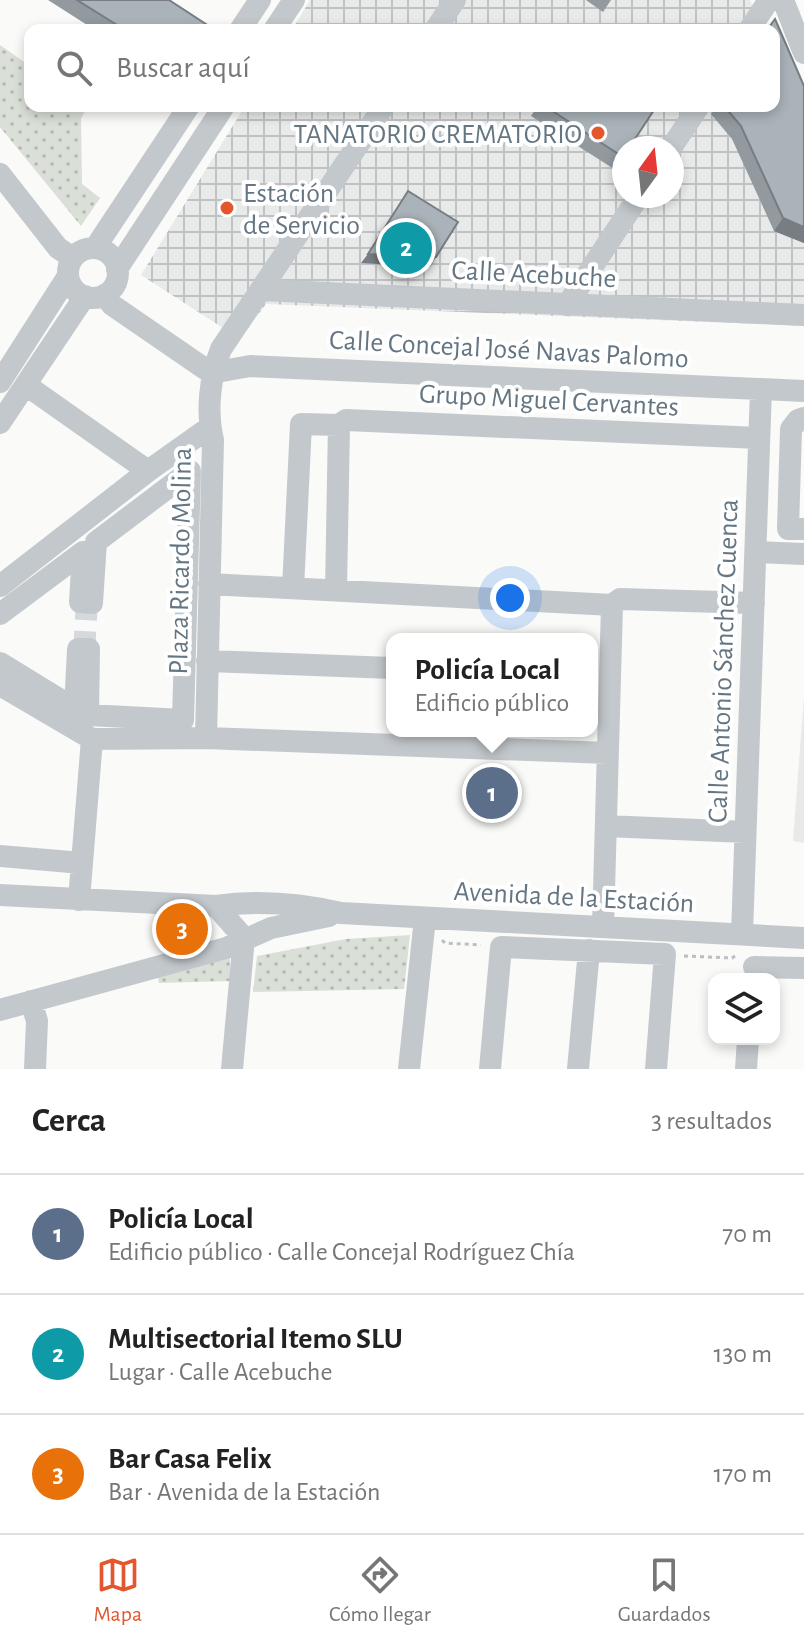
<!DOCTYPE html>
<html lang="es">
<head>
<meta charset="utf-8">
<style>
	:root { --surface:#fff; --page:#f6f6f6; --text:#222; --muted:#767676; --line:#e0e0e0; --accent:#e4572e }
	body { margin:0; font-family:"Alegreya Sans",sans-serif; background:var(--page); color:var(--text) }
	.controls { position:absolute; right:24px; bottom:24px; display:grid; overflow:hidden; border-radius:16px; box-shadow:0 4px 12px #0003 }
	.controls button { width:72px; height:72px; display:grid; place-items:center; padding:0; border:0; border-bottom:2px solid var(--line); background:var(--surface); color:var(--text); font:40px sans-serif }
	.compass { position:absolute; left:612px; top:136px; width:72px; height:72px; border-radius:50%; background:var(--surface); box-shadow:0 4px 12px #0003; rotate:15deg }
	.you { position:absolute; left:510px; top:598px; width:28px; height:28px; margin:-20px; border:6px solid #fff; border-radius:50%; background:#1a73e8; box-shadow:0 0 0 12px #1a73e833 }
	.badge { display:grid; place-items:center; width:52px; height:52px; border-radius:50%; background:var(--accent); color:#fff; font-size:26px; font-weight:700 }
	.pin { position:absolute; translate:-50% -50%; border:4px solid #fff; box-shadow:0 2px 8px #0006 }
	.popup { position:absolute; left:386px; top:633px; width:212px; height:104px; box-sizing:border-box; display:grid; place-content:center; border-radius:16px; background:var(--surface); filter:drop-shadow(0 2px 6px #0005); font-size:26px; white-space:nowrap; color:var(--muted) }
	.popup b { font-size:30px; color:var(--text) }
	.popup::after { content:''; position:absolute; left:50%; top:100%; margin-left:-16px; border:16px solid transparent; border-top-color:var(--surface) }
	.list { margin:0; padding:0; list-style:none }
	h2 { display:flex; justify-content:space-between; align-items:center; height:104px; margin:0; padding:0 32px; font-size:34px }
	h2 small { font-size:26px; font-weight:400; color:var(--muted) }
	.list li { display:grid; grid-template-columns:52px 1fr auto; gap:24px; align-items:center; box-sizing:border-box; height:120px; padding:0 32px; border-top:2px solid var(--line) }
	.list b { display:block; font-size:30px; white-space:nowrap }
	.list p { margin:0; font-size:26px; white-space:nowrap; color:var(--muted) }
	.list em { font-size:26px; font-style:normal; color:var(--muted) }
	.icon { flex:none; width:44px; height:44px; fill:none; stroke:currentColor; stroke-width:2; stroke-linecap:round; stroke-linejoin:round }
	.map { position:relative; flex:none; width:804px; height:1069px; overflow:hidden }
	.search { position:absolute; background:var(--surface); box-shadow:0 4px 12px #0003; left:24px; right:24px; top:24px; height:88px; display:flex; align-items:center; gap:20px; box-sizing:border-box; padding:0 28px; border-radius:16px; color:var(--muted); font-size:30px }
	.sheet { height:464px; background:var(--surface) }
	nav { display:flex; justify-content:space-around; align-items:center; box-sizing:border-box; height:112px; border-top:2px solid var(--line); background:var(--surface); font-size:22px; color:var(--muted) }
	nav a { display:grid; justify-items:center; gap:4px }
	nav .on { color:var(--accent) }
	.map>svg:first-child { display:block }
	.built { fill:#e8e9e9 }
	.industrial { fill:url(#industrial-grid); fill-rule:evenodd }
	.grass { fill:url(#grass-dots) }
	.lines { fill:none; stroke-linecap:round; stroke-linejoin:round }
	.minor-tunnel { stroke:#d5d9db; stroke-width:22; stroke-dasharray:22 11; stroke-linecap:butt }
	.path { stroke:#bbbfc2; stroke-width:3; stroke-dasharray:4 4; stroke-linecap:butt }
	.minor { stroke:#c3c8cc; stroke-width:22 }
	.wall { fill:#929a9f }
	.shaded-wall { fill:#777d82 }
	.building { fill:#aab3b9; stroke:#777d82; stroke-width:2 }
	.poi-dot { fill:#e4572e; stroke:#fff; stroke-width:3 }
	.labels { text-anchor:middle; stroke-width:8; stroke-linejoin:round; paint-order:stroke }
	.poi-label { font-size:28px; fill:#657683; stroke:#fff; text-anchor:end }
	.street-label { font-size:28px; fill:#657683; stroke:#fff }
</style>
</head>
<body>
<div class="map">
<svg width="804" height="1069" viewBox="0 0 804 1069">
	<defs>
		<pattern id="industrial-grid" width="8" height="8" patternUnits="userSpaceOnUse" patternTransform="scale(2)"><rect width="8" height="8" fill="#e8e9e9"/><path d="M0 4h8M4 0v8" fill="none" stroke="#c0c1c2"/></pattern>
		<pattern id="grass-dots" width="8" height="8" patternUnits="userSpaceOnUse" patternTransform="scale(2)"><rect width="8" height="8" fill="#dadfd7"/><path d="M2 2h.1M6 6h.1" fill="none" stroke="#b4b9b4" stroke-width="1.8" stroke-linecap="round"/></pattern>
	</defs>
	<rect width="100%" height="100%" fill="#fafaf8"/>
	<path class="built" d="M804,696V843L793,841Z"/>
	<path class="industrial" d="M310,0H750L763,30H292Z
		M245,106H774L804,128V326L266,304L240,339L141,275ZM624,148H672V196H624Z"/>
	<path class="grass" d="M0,45L30,66V106L87,108L81,118L82,184L100,198L81,226L0,127Z
		M410,935L404,989L253,992L257,956L346,939Z
		M230,950V981L159,983L157,969Z"/>
	<g class="lines">
		<path class="minor-tunnel" d="M84,653L87,600"/>
		<path class="path" d="M442,940L445,943L481,945
			M684,956L732,958L735,956"/>
		<path class="minor" d="M783,0L804,53
			M240,30L260,0
			M274,30L294,0
			M435,30L455,0
			M749,30L769,0
			M671,148L699,106
			M0,174L58,248L73,258
			M95,248L189,106
			M68 273a25 25 0 1 1 50 0a25 25 0 1 1-50 0Z
			M117,269L224,106
			M261,290L804,315
			M104,295L112,305L211,373L250,366L804,391
			M567,305L639,196
			M0,382L68,276
			M26,385L148,471
			M804,418L798,420L791,429L788,529H804
			M0,423L85,296
			M756,552L804,554
			M209,584L612,605L620,599L754,603
			M0,586L148,471L210,427
			M293,588L301,424L339,425
			M336,590L339,425L346,420L759,438
			M0,614L83,552L80,602L92,603L96,542L190,471
			M207,661L392,668
			M0,663L75,709L78,649H89L88,715L183,720L190,471
			M0,685L92,739L206,738L607,753
			M206,738L213,440C206,410 210,377 221,349L384,106
			M606,826L745,832
			M0,856L82,863
			M0,895L216,906C257,900 302,904 341,913L804,938
			M79,900L92,739
			M216,906L244,938
			M603,927L612,605
			M742,934L761,389
			M754,967L804,968
			M31,1001L37,1021L35,1069
			M0,1010L226,948L271,928L329,916
			M232,1069L244,938
			M409,1069L425,918
			M490,1069L501,947L665,954L656,1069
			M578,1069L589,950
			M746,1069L748,1039"/>
	</g>
	<path class="wall" d="M48,0H169L215,30H95Z
		M586,0H611L603,12Z
		M804,86V243L774,231L732,139L711,114L716,106H774Z
		M538,106H657L614,169L531,116Z"/>
	<path class="shaded-wall" d="M783,218L804,227V243L774,231Z
		M368,254L436,257L430,267L361,263Z"/>
	<path class="building" d="M77,0H169L215,30H125Z
		M775,19L804,86V227L783,218L741,126L724,106H774V30H767Z
		M545,106H648L654,110L629,148H624L623,157Z
		M648,106H657L654,110Z
		M408,191L458,222L436,257L368,254Z"/>
	<g class="poi-dot">
		<circle cx="598" cy="133" r="8"/>
		<circle cx="227" cy="208" r="8"/>
	</g>
	<g class="labels">
		<g class="poi-label">
			<text x="582" y="143">TANATORIO CREMATORIO</text>
			<text x="243" y="202" text-anchor="start">Estación<tspan x="243" dy="32">de Servicio</tspan></text>
		</g>
		<g class="street-label">
			<text transform="translate(534 273) rotate(3)" y="10">Calle Acebuche</text>
			<text transform="translate(509 348) rotate(3)" y="10">Calle Concejal José Navas Palomo</text>
			<text transform="translate(549 399) rotate(3)" y="10">Grupo Miguel Cervantes</text>
			<text transform="translate(179 561) rotate(-89)" y="10">Plaza Ricardo Molina</text>
			<text transform="translate(722 661) rotate(-88)" y="10">Calle Antonio Sánchez Cuenca</text>
			<text transform="translate(574 896) rotate(3)" y="10">Avenida de la Estación</text>
		</g>
	</g>
</svg>
<div class="controls">
<button><svg class="icon" aria-label="layers" viewBox="0 0 24 24"><path d="M12 4l9 5-9 5-9-5zM3 14l9 5 9-5"/></svg></button>
</div>
<svg class="compass" viewBox="-18 -18 36 36"><path d="M0-13l5 13h-10z" fill="#e53935"/><path d="M0 13l5-13h-10z" fill="#767676"/></svg>
<div class="you"></div>
<div class="pin badge" style="left:492px;top:793px;background:#5c6f8a">1</div>
<div class="popup"><b>Policía Local</b>Edificio público</div>
<div class="pin badge" style="left:406px;top:248px;background:#0f9aa8">2</div>
<div class="pin badge" style="left:182px;top:929px;background:#e8710a">3</div>
<div class="search"><svg class="icon" aria-label="search" viewBox="0 0 24 24"><circle cx="10" cy="10" r="6"/><path d="M15 15l6 6"/></svg>Buscar aquí</div>
</div>
<section class="sheet">
<h2>Cerca<small>3 resultados</small></h2>
<ul class="list">
<li><span class="badge" style="background:#5c6f8a">1</span><div><b>Policía Local</b><p>Edificio público · Calle Concejal Rodríguez Chía</p></div><em>70 m</em></li>
<li><span class="badge" style="background:#0f9aa8">2</span><div><b>Multisectorial Itemo SLU</b><p>Lugar · Calle Acebuche</p></div><em>130 m</em></li>
<li><span class="badge" style="background:#e8710a">3</span><div><b>Bar Casa Felix</b><p>Bar · Avenida de la Estación</p></div><em>170 m</em></li>
</ul>
</section>
<nav>
<a class="on"><svg class="icon" aria-label="map" viewBox="0 0 24 24"><path d="M3 6l6-2 6 2 6-2v14l-6 2-6-2-6 2zM9 4v14M15 6v14"/></svg>Mapa</a>
<a><svg class="icon" aria-label="directions" viewBox="0 0 24 24"><path d="M12 3l9 9-9 9-9-9zM9 14v-3h6M13 9l2 2-2 2"/></svg>Cómo llegar</a>
<a><svg class="icon" aria-label="saved" viewBox="0 0 24 24"><path d="M7 4h10v16l-5-4-5 4z"/></svg>Guardados</a>
</nav>
</body>
</html>
